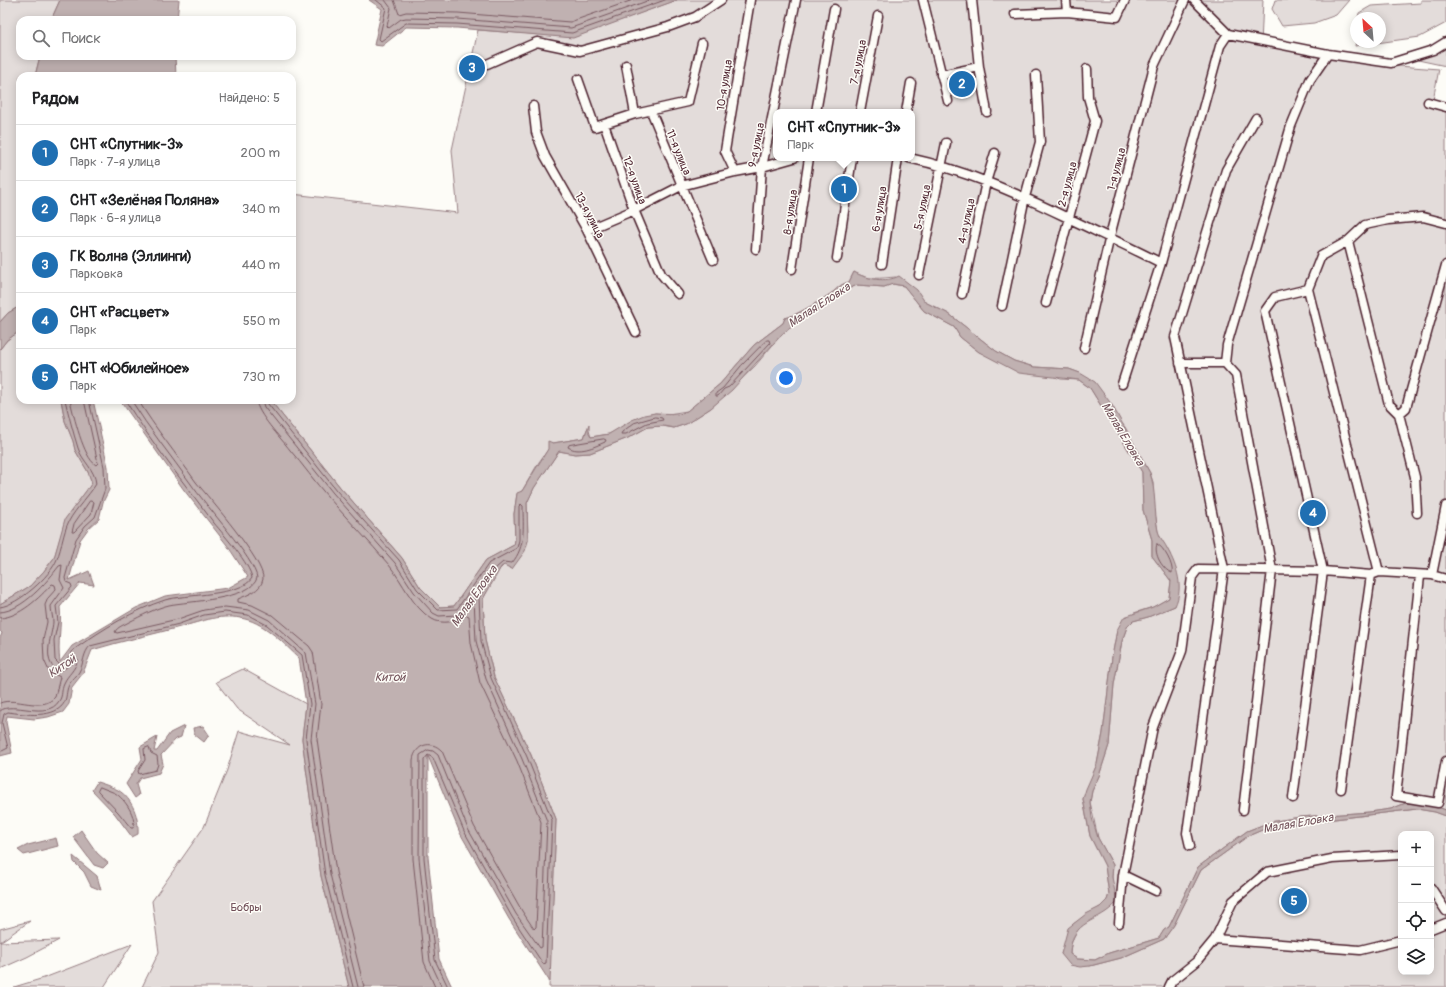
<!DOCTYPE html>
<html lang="ru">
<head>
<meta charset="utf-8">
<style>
	:root { --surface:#fff; --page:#f2f2f2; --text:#202124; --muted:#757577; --line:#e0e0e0; --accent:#1f6fb2 }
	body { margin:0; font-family:Pangolin,sans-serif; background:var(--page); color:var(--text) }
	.controls { position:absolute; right:12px; bottom:12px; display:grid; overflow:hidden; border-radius:8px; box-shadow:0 2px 10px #0003 }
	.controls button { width:36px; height:36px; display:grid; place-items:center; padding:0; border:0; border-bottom:1px solid var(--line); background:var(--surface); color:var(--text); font:20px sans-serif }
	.compass { position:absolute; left:1350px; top:12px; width:36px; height:36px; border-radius:50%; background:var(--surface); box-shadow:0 2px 10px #0003; rotate:334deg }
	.you { position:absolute; left:786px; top:378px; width:14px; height:14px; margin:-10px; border:3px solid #fff; border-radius:50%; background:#1a73e8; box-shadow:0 0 0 6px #1a73e833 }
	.badge { display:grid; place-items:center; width:26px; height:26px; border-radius:50%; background:var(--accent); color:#fff; font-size:13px; font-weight:700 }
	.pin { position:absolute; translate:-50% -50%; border:2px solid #fff; box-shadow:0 1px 4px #0006 }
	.popup { position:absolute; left:773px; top:109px; width:142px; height:52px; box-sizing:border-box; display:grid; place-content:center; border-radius:8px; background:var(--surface); filter:drop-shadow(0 1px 3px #0005); font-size:13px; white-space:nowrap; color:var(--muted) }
	.popup b { font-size:15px; color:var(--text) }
	.popup::after { content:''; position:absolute; left:50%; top:100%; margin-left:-8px; border:8px solid transparent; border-top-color:var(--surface) }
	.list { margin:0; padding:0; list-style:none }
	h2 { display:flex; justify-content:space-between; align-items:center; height:52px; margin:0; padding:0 16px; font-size:17px }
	h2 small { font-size:13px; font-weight:400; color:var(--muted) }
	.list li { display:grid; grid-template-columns:26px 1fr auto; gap:12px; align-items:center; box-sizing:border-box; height:56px; padding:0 16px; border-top:1px solid var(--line) }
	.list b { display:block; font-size:15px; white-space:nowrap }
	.list p { margin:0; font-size:13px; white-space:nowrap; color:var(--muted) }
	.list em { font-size:13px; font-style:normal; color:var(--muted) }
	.icon { flex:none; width:22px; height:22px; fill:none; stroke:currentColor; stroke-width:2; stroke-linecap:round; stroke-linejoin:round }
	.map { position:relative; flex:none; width:1446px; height:987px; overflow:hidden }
	.search { position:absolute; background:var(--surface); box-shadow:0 2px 10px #0003; left:16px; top:16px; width:280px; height:44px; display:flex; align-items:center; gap:10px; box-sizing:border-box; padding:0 14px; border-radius:12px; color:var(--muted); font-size:15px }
	.panel { position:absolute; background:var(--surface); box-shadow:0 2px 10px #0003; left:16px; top:72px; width:280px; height:332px; border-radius:12px }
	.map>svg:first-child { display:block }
	.green { fill:#e3dcda; stroke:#967e82; fill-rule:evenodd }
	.water { fill:#c0b1b1; stroke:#91777b }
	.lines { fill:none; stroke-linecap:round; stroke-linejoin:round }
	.shore { stroke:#795961; stroke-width:1 }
	.minor-casing { stroke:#4a1f2b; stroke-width:11 }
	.minor { stroke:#fdfcf7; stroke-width:8 }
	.labels { text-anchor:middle; stroke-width:3; stroke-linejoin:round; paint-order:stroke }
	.street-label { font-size:11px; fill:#4a1f2b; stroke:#fdfcf7 }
	.park-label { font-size:11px; fill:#704e57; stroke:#fdfcf7 }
	.water-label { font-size:12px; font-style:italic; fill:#73525a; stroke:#fdfcf7 }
</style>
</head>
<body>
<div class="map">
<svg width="1446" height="987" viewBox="0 0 1446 987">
	<rect width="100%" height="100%" fill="#fdfcf7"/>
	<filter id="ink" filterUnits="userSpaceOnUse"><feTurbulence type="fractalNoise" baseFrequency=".025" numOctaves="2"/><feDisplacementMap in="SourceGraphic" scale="8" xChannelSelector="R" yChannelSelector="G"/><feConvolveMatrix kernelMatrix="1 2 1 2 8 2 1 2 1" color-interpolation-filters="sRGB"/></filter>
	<g filter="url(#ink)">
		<path class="green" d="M0,0H60L51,20H20V56H40L35,76H20V306L8,313L0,322Z
			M677,0H1263L1261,45L1384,65L1439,69L1433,100L1446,104V810L1431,805L1406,803L1391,809L1370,812L1300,817L1270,822L1247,831L1198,867L1169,927L1164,930L1159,938L1109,953L1095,960L1077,959L1070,954C1071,926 1090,920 1112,907V877L1113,865L1098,838L1090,802L1092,791L1099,776L1109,745L1114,684L1122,641L1127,627L1133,621L1148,617L1175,606L1170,554L1161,540L1158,532L1154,505L1153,482L1150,473L1125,427L1080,373L1069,369L1034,367L1014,361L996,351L949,314L925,302L918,294L896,277C880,278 869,281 854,272L849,282C841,284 839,287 833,292C825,298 794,317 785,318L783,323L754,345L720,384L687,411L668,414L655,413L609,434L591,437L589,431L587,429L584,438L553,443L539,462L522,491L517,494L514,514L515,540L514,545L486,560L454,606L440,607L420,587L402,558L340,487L270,400H292V194L458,213L452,150L478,30L573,37ZM776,112H912V158H776Z
			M1275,0H1349L1336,15L1314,23L1282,26L1272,9Z
			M1421,0H1446V23L1420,37L1355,46L1356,40V42H1380V18H1358L1359,13L1371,6L1421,3Z
			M1446,49V66L1418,60Z
			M892,284L904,286L924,311L954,327L960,337L979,352L1061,379L1079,380L1090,388L1142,472L1143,510L1152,540V556L1171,581L1169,598L1153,607L1134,613L1117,630L1112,657L1103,733L1097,764L1083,799L1090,836L1105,866L1109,894L1107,900L1100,907L1073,924L1061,954L1090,966L1121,958L1164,939L1174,925L1201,870L1248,836L1262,830L1285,825L1417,809L1435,812L1446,816V987H549L556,819L531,755L494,677L485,640L483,599L499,570L528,541L527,503L534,488L559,451L575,454L590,453L628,438L648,427L663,426L674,428L686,424L711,408L755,366L782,334L812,312L837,299L844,291L857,285L884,287ZM1401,834H1431V972H1401Z
			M20,331V400H61L65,421L73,441L75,450L88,472L92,483L66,519L54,558L44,571L30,586L0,604V349L7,340Z
			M243,669L306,704L302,739L321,876L349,987H142L159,952L152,901L204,827L227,770L239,731L290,745L237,709L216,682Z
			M30,921L0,942V929Z
			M59,940L27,957L0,969V942Z
			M132,944L104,987H14L44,978Z"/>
		<path class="water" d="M60,0H179L177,20H51Z
			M369,0H677L573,38L457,28L406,27L382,46L374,45L382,9Z
			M40,56H175L176,76H35Z
			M854,272C866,279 886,283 899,276L917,290L925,302L949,314L996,351L1014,361L1034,367L1069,369L1080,373L1095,382L1112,405L1150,473C1156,490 1154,512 1158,531C1160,539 1165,543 1168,550C1177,567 1184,587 1175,606L1148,617L1133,621L1127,627L1122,641L1114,684L1109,745L1099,776L1092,791L1090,802L1092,818L1098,838L1113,865L1112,877L1117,902C1099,924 1071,918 1070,954L1077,959L1095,960L1109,953L1159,938L1164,930L1169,927L1198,867L1247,831L1270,822L1300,817L1370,812L1391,809L1406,803L1431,805L1446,810V816L1435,812L1417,809L1285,825L1262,830L1248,836L1201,870L1174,925L1164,939L1121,958L1090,966L1080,967L1070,965L1061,954L1068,928L1086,914L1100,907L1107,900L1109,894L1105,866L1090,836L1083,799L1086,789L1097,764L1103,733L1112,657L1117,630L1124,617L1153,607L1169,598L1171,581L1152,556V540L1143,510L1142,472L1090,388L1079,380L1019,373L979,352L960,337L954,327L924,311L904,286L893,284L884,287L857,285L844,291L837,299L812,312L782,334L732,390L711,408L686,424L674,428L663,426L648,427L628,438L590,453L575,454L559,451L534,488L527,503L528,541L525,551L512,569L504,565L501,567L483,599L485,640L494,677L531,755L556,819L550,982L509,919L460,833L428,756V857L439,959L452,987H349L321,876L302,739L306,704L299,658C284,644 266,624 245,619C222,613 203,621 180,627C151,635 121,641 92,650L83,673L72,687L69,704L63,712L48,717L34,719L7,716L6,722L12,753L0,756V638L2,633L0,631V604L30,586L44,571L54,558L65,519L92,483L88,472L75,450L73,441L65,421L61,400H93L108,467L109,490L103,502L99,519L88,529L80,540L69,580L89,571L94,585L80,583L60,607C62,626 57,643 60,662L72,646L136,608L165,596L228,588L248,577L227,545L184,490L120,400H270L340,487L402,558L420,587L440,607L454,606L486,560L514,545L515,540L514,514L517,493L522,491L548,449V441L553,443L584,438L589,424V434L591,437L609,434L632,420L644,415L655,413L679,414L687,411L720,384L754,345L783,323L785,318C794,317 825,298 833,292C839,287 841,284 849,282Z
			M20,306V331L7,340L0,349V322L8,313Z
			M184,726L181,737L176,739L161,755L163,764L159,773L140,778L136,784L139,795L135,798L126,784L142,759L140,747L157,737L154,751H157L170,733Z
			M203,726L209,735L204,742L194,734L193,728Z
			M97,782C104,784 112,787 118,790C133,799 139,818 138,834L132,837L115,814L92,790Z
			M81,830L97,853L108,863L103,868L94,865L73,837Z
			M56,838L58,846L24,855L18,850L28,845Z
			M73,856L97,876L101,890L91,886L84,872L74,862Z"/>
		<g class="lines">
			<path class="shore" d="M376,0L386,8L379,39L381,41L406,23L457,24L572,33L665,0
				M385,0L391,8L387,26L389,28L401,19L406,18L458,19L571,28L650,0
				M394,0L399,14L406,12L458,13L570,22L633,0
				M767,340H769L770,343L729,387L724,389L718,396H716V393L723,388L741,366Z
				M70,400C74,416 83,457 96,465L98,463L84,400
				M89,400L104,467L105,489L95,517L85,526L76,539L65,578L66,582L71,584L72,587L56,606L58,622L54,640L55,660L60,665C67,663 70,652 76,648C103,629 134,610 165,600C185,594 242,596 252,578C250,564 224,535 214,523C184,483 151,442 125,400
				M131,400C149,429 171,456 191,484C203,502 256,561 257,578C251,600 188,601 169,605C156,608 141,616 129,622C124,625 117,627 115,632L117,633L178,619L204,610L225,607L249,610L269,620L306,653L315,704L311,739L330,874L358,987
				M138,400C155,428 177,455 196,482C209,498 265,562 263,579C261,591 247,595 238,599V602L252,605L272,615L309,646L313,652L321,704L317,739L336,872L364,987
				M256,400C257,414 281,438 290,450C303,465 315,482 328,497C348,520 369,541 389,565C403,582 412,607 432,619C441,625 459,622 466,615L469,616L471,643L480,683L517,761L541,822L536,927L534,929L522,911L474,826L442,751C431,739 415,745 413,760V859L424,962L435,987
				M262,400L264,407L333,493L395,563L414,592L433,613L439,616L457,615L471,599H474L476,641L486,679L522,759L547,821L542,947L540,948L516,914L468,829L438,755L433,751L428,750L420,755L419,858L430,961L442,987
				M267,400L268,404L336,490L399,560L417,589L438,610L457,609L489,563L517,548L519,540V506L521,504L523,506C523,527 526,546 512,563L503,562L496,568L479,598L481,641L491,678L527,757L552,820L546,963L543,964L512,917L464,831L433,758L428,755L424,760V858L435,960L448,987
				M655,417L662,418L663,420L647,423L626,434H621L622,432L634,423Z
				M604,439L606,440L605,442C594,447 579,454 568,447L569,445Z
				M90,501L94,502L91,514L74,532H72L74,524Z
				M1157,544C1164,547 1174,566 1172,573C1163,570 1153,554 1157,544Z
				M0,607C18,605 51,576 57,559C62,547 63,533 69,521C76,508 88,497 96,484C95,469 82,461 78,448C73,432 69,416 65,400
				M0,612C22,611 47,582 59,566L62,565L60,580L64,588L51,606C51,611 53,617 53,622C52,635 43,657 54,668C65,673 69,665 75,657L78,659C75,671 68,674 64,683C61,689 63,696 59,701C47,721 12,700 0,711
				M0,618C20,617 39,598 52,584L55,585L56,589L48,598L45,605L47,622L43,640L44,660L49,671L60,677L55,697C41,713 16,696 0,703
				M149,747L151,753L157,756L158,764L156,770L139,774L138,771L145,760L144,749Z
				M0,752L8,748L2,723L4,714L8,712C23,714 57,720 65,701C67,696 66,689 70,683C72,679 77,676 79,672C84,663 83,653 90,646L179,624L204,615L225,612L248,615L267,625L302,655L310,704L306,739L325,875L353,987
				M100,787C105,789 110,791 115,793C125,799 137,817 133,828H131L118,812L98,791Z"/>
			<defs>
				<path id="minor" d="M923,0L948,101
					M972,0L979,67L987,112
					M1066,0L1067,12
					M1194,0L1228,34L1328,54L1391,63L1433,50L1446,42
					M1015,14L1067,12L1117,17L1125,0
					M487,64L537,42L580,51L668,27L695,17L721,0
					M626,65L635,114
					M941,75L979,67
					M578,79L595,127L604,124L634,210L661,274L678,294
					M1428,102L1446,107
					M533,106L536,132L545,156L587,230L636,332
					M651,111L713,260
					M816,112L834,9
					M860,112L878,16
					M906,112L911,83
					M604,124L635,114L688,102L702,43
					M909,158C965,170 1016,193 1068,218C1099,233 1130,247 1161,263
					M735,172L725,151L750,0
					M587,230L634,210L681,186L735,172L762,167L794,158
					M1348,241L1389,404L1399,414L1415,477L1417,513
					M756,249L762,167L796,0
					M837,258L852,158
					M882,264L898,158
					M792,269L809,158
					M919,275L946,143
					M1308,289L1379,572
					M962,294L986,182L995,153
					M1046,303L1095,121L1088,97L1087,69
					M1002,306L1025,197L1040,142L1036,75
					M1084,348L1110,236L1154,66L1185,0
					M1180,363H1225L1236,375L1272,570L1243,810
					M1225,363L1227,345L1291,126L1310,80L1328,54
					M1122,384L1161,263L1220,46L1228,34
					M1399,414L1406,408L1446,265
					M1432,575L1446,506
					M1420,576L1396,796L1438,803L1446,761
					M1341,789L1371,575
					M1293,798L1323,571L1265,311L1275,297L1308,289L1321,256L1348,241L1365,225L1388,220L1423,217L1446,223
					M1190,846L1187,833L1224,569L1175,337L1226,170L1256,118
					M1123,875L1156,891
					M1431,888L1446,911
					M1119,923L1123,875L1153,727L1182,651L1192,577L1198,569L1323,571L1371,575L1379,572L1432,575L1446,579
					M1431,929L1446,923
					M1215,939L1360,950L1401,940
					M1169,987L1172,981L1196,962L1215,939L1233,901L1267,872L1332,859L1401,855"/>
			</defs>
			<use href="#minor" class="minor-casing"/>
			<use href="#minor" class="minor"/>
		</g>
	</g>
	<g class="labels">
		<g class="street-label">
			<text transform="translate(858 62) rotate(-79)" y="4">7-я улица</text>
			<text transform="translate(724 85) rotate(-81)" y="4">10-я улица</text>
			<text transform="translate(756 145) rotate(-79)" y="4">9-я улица</text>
			<text transform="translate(679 152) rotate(68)" y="4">11-я улица</text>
			<text transform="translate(1116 169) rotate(-75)" y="4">1-я улица</text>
			<text transform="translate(635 180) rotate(70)" y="4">12-я улица</text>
			<text transform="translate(1067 184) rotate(-75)" y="4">2-я улица</text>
			<text transform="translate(922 207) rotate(-78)" y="4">5-я улица</text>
			<text transform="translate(879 209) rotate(-81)" y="4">6-я улица</text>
			<text transform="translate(790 212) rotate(-82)" y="4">8-я улица</text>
			<text transform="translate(590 215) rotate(62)" y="4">13-я улица</text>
			<text transform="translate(966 221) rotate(-78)" y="4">4-я улица</text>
		</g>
		<g class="park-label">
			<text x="246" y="911">Бобры</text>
		</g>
		<g class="water-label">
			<text transform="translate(819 305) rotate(-33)" y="4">Малая Еловка</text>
			<text transform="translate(1123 434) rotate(59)" y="4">Малая Еловка</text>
			<text transform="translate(474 596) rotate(-55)" y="4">Малая Еловка</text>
			<text transform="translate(62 666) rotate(-34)" y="4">Китой</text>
			<text x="390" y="681">Китой</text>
			<text transform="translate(1298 823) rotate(-10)" y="4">Малая Еловка</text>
		</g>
	</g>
</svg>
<div class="controls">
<button>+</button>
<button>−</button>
<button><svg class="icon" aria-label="locate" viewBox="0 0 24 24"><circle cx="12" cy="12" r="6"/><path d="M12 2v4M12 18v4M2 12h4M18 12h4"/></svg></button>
<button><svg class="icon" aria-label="layers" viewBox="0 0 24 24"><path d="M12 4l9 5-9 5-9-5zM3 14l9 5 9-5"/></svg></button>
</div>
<svg class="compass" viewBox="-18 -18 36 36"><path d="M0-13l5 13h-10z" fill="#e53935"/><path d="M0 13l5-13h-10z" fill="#757577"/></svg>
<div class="you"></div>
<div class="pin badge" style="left:844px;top:189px">1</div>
<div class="popup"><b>СНТ «Спутник-3»</b>Парк</div>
<div class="pin badge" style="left:962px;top:84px">2</div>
<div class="pin badge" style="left:472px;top:68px">3</div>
<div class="pin badge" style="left:1313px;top:513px">4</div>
<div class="pin badge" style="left:1294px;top:901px">5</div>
<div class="search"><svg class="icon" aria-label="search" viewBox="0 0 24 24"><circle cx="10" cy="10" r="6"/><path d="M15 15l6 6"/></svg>Поиск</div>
<section class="panel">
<h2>Рядом<small>Найдено: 5</small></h2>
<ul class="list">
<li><span class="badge">1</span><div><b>СНТ «Спутник-3»</b><p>Парк · 7-я улица</p></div><em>200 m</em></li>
<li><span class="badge">2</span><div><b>СНТ «Зелёная Поляна»</b><p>Парк · 6-я улица</p></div><em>340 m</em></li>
<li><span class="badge">3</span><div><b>ГК Волна (Эллинги)</b><p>Парковка</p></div><em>440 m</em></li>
<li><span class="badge">4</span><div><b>СНТ «Расцвет»</b><p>Парк</p></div><em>550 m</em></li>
<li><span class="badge">5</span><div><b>СНТ «Юбилейное»</b><p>Парк</p></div><em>730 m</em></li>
</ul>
</section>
</div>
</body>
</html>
